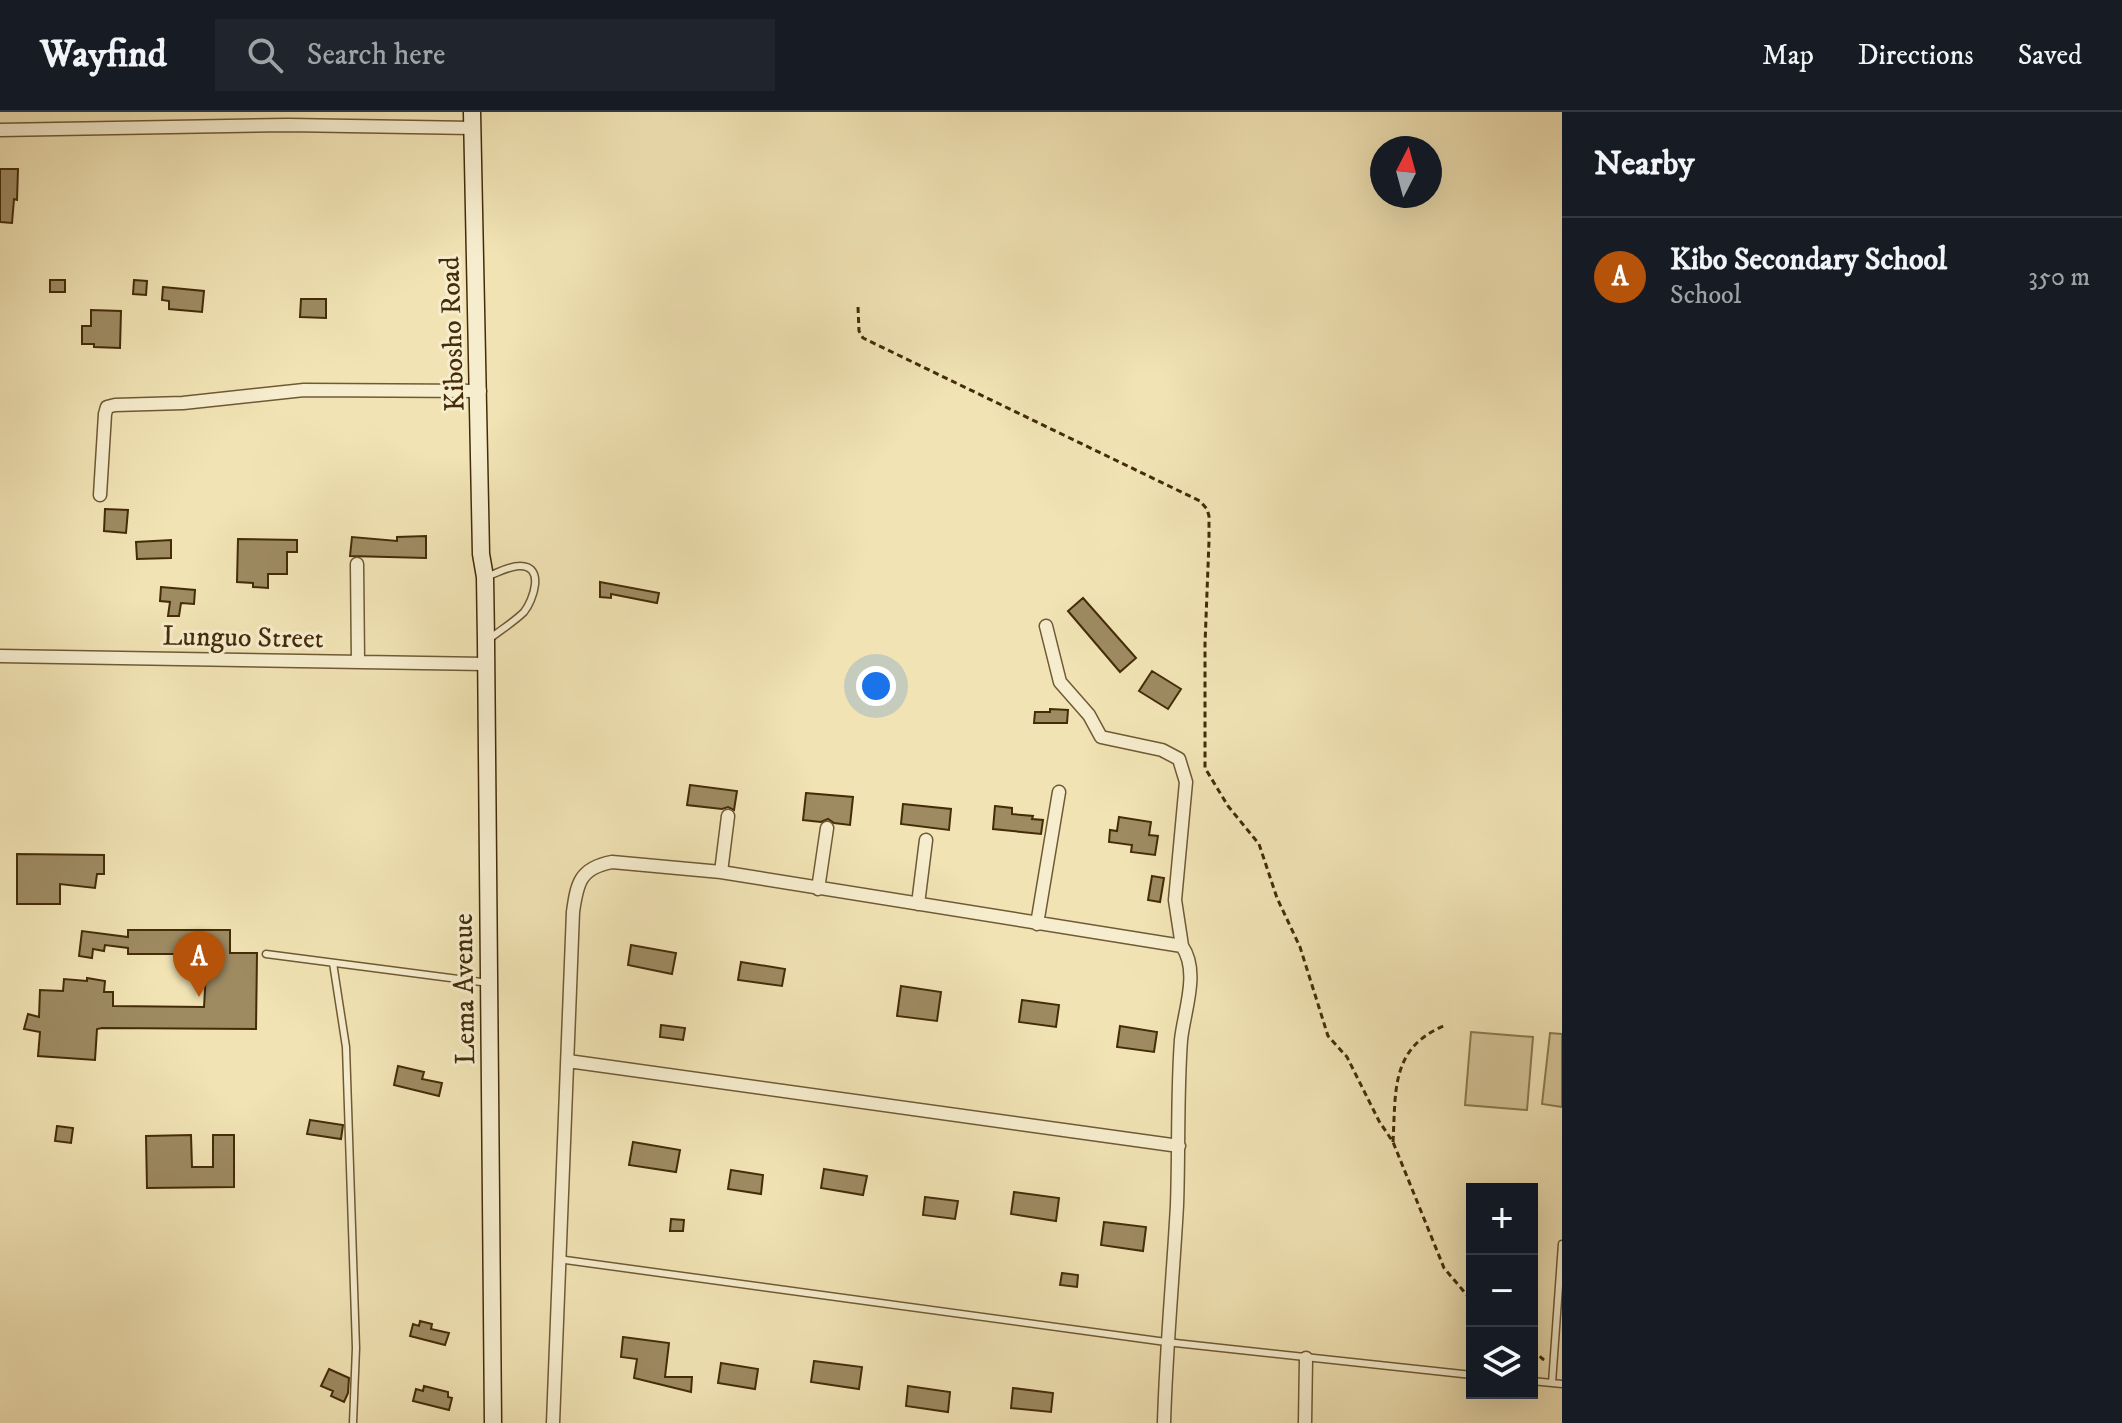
<!DOCTYPE html>
<html lang="en">
<head>
<meta charset="utf-8">
<style>
	:root { --surface:#171b24; --page:#20242c; --text:#f1f3f6; --muted:#9ea1a6; --line:#363941; --accent:#b45309 }
	body { margin:0; font-family:"IM FELL DW Pica",serif; background:var(--page); color:var(--text) }
	.controls { position:absolute; right:24px; bottom:24px; display:grid; overflow:hidden; border-radius:0px; box-shadow:0 8px 32px #0002 }
	.controls button { width:72px; height:72px; display:grid; place-items:center; padding:0; border:0; border-bottom:2px solid var(--line); background:var(--surface); color:var(--text); font:40px sans-serif }
	.compass { position:absolute; left:1370px; top:24px; width:72px; height:72px; border-radius:50%; background:var(--surface); box-shadow:0 8px 32px #0002; rotate:6deg }
	.you { position:absolute; left:876px; top:574px; width:28px; height:28px; margin:-20px; border:6px solid #fff; border-radius:50%; background:#1a73e8; box-shadow:0 0 0 12px #1a73e833 }
	.badge { display:grid; place-items:center; width:52px; height:52px; border-radius:50%; background:var(--accent); color:#fff; font-size:26px; font-weight:700 }
	.pin { position:absolute; translate:-50% -66px; filter:drop-shadow(0 2px 4px #0008) }
	.pin::after { content:''; position:absolute; top:42px; width:28px; height:24px; background:inherit; clip-path:polygon(0 0,100% 0,50% 100%) }
	.list { margin:0; padding:0; list-style:none }
	h2 { display:flex; justify-content:space-between; align-items:center; height:104px; margin:0; padding:0 32px; font-size:34px }
	h2 small { font-size:26px; font-weight:400; color:var(--muted) }
	.list li { display:grid; grid-template-columns:52px 1fr auto; gap:24px; align-items:center; box-sizing:border-box; height:120px; padding:0 32px; border-top:2px solid var(--line) }
	.list b { display:block; font-size:30px; white-space:nowrap }
	.list p { margin:0; font-size:26px; white-space:nowrap; color:var(--muted) }
	.list em { font-size:26px; font-style:normal; color:var(--muted) }
	.icon { flex:none; width:44px; height:44px; fill:none; stroke:currentColor; stroke-width:2; stroke-linecap:round; stroke-linejoin:round }
	.map { position:relative; flex:none; width:1562px; height:1311px; overflow:hidden }
	header { display:flex; align-items:center; gap:48px; box-sizing:border-box; height:112px; padding:0 40px; background:var(--surface); border-bottom:2px solid var(--line) }
	header strong { font-size:38px }
	nav { display:flex; gap:44px; margin-inline-start:auto; font-size:28px }
	.search { width:560px; height:72px; background:var(--page); display:flex; align-items:center; gap:20px; box-sizing:border-box; padding:0 28px; border-radius:0px; color:var(--muted); font-size:30px }
	main { display:flex }
	aside { flex:1; background:var(--surface) }
	.map>svg:first-child { display:block }
	.green { fill:#d4c497; stroke:#8c7850; stroke-width:2 }
	.building { fill:#9e8b62; stroke:#442c09; stroke-width:2 }
	.lines { fill:none; stroke-linecap:round; stroke-linejoin:round }
	.service-casing { stroke:#6f5a34; stroke-width:9 }
	.minor-casing { stroke:#6f5a34; stroke-width:15 }
	.secondary-casing { stroke:#442c09; stroke-width:19 }
	.path { stroke:#442c09; stroke-width:3; stroke-dasharray:6 4; stroke-linecap:butt }
	.service { stroke:#f6edce; stroke-width:6 }
	.minor { stroke:#f6edce; stroke-width:12 }
	.secondary { stroke:#f6edce; stroke-width:16 }
	.labels { text-anchor:middle; stroke-width:6; stroke-linejoin:round; paint-order:stroke }
	.street-label { font-size:28px; fill:#442c09; stroke:#f6edce }
</style>
</head>
<body>
<header>
<strong>Wayfind</strong>
<div class="search"><svg class="icon" aria-label="search" viewBox="0 0 24 24"><circle cx="10" cy="10" r="6"/><path d="M15 15l6 6"/></svg>Search here</div>
<nav><a>Map</a><a>Directions</a><a>Saved</a></nav>
</header>
<main>
<div class="map">
<svg width="1562" height="1311" viewBox="0 0 1562 1311">
	<rect width="100%" height="100%" fill="#f1e3b4"/>
	<filter id="stains"><feTurbulence type="fractalNoise" baseFrequency=".0025" numOctaves="4"/><feColorMatrix values="0 0 0 0 .2 0 0 0 0 .09 0 0 0 0 .02 0 0 0 .5 -.17"/></filter>
	<radialGradient id="worn" r=".72"><stop offset=".6" stop-color="#630" stop-opacity="0"/><stop offset="1" stop-color="#630" stop-opacity=".3"/></radialGradient>
	<path class="green" d="M1471,920L1533,925L1527,998L1465,993Z
		M1550,921L1562,922V995L1542,992Z"/>
	<path class="building" d="M0,57H18L17,88L14,87L12,111L0,110Z
		M50,168H65V180H50Z
		M134,168L147,169L146,183L133,182Z
		M163,175L204,179L202,200L169,197V189L162,188Z
		M301,187H326V206L300,205Z
		M91,198L121,199L120,236L94,235V232H82V214H91Z
		M105,397L128,398L126,421L104,419Z
		M426,424V446L350,444L352,425L397,429V425Z
		M238,427L297,428V440H287V462H268V476L253,475V471L237,470Z
		M171,428V446L137,447L136,430Z
		M600,470L659,481L657,491L611,482V486L600,485Z
		M161,475L195,478L194,492L181,491L179,504H168L170,490L160,489Z
		M1083,486L1136,546L1120,560L1068,499Z
		M1152,559L1181,577L1168,597L1139,579Z
		M1050,597L1068,598L1067,611H1034L1035,600H1050Z
		M690,673L737,679L734,698L728,695L722,697L687,693Z
		M806,681L853,685L850,713L834,711L828,707L821,710L803,708Z
		M903,692L951,697L949,718L901,712Z
		M995,694L1012,696V702L1033,704L1032,707L1043,708L1041,722L993,717Z
		M1119,705L1151,710L1149,723L1158,724L1155,743L1131,740L1132,733L1109,730L1110,718L1117,719Z
		M17,742L104,743V762H97L95,776L60,772V792H17Z
		M1152,764L1164,766L1160,790L1148,788Z
		M128,818H230V841H257L256,917L102,916L97,917L95,948L38,944L40,920L24,917L28,902L39,905L40,878L63,879L64,867L87,869V866L105,869L104,880H113V894L204,895L207,842H128V836L105,833L104,839L93,837L92,846L79,844L82,819L128,825Z
		M631,833L676,841L672,862L628,853Z
		M741,850L785,857L782,874L738,868Z
		M901,874L941,880L937,909L897,904Z
		M1022,888L1059,893L1056,915L1019,910Z
		M661,913L685,916L683,928L660,925Z
		M1120,914L1157,920L1154,940L1117,935Z
		M398,954L424,960L422,967L442,971L439,984L394,973Z
		M310,1008L343,1013L341,1027L307,1022Z
		M57,1014L73,1016L71,1031L55,1029Z
		M191,1023L192,1055H213V1023H234V1075L147,1076L146,1024Z
		M633,1030L680,1038L676,1060L629,1053Z
		M824,1057L867,1064L863,1083L821,1076Z
		M731,1058L763,1063L761,1082L728,1077Z
		M1014,1080L1059,1086L1056,1109L1011,1102Z
		M925,1085L958,1089L955,1107L923,1103Z
		M671,1107L684,1108L683,1119H670Z
		M1104,1110L1146,1115L1143,1139L1101,1133Z
		M1062,1161L1078,1163L1077,1175L1060,1173Z
		M420,1209L432,1212L431,1217L449,1221L445,1233L410,1224L413,1212L419,1214Z
		M623,1225L669,1231L665,1265H692L691,1280L634,1266L637,1247L621,1245Z
		M814,1249L862,1255L859,1277L811,1270Z
		M721,1251L758,1257L755,1277L718,1271Z
		M329,1257L349,1266L348,1281L344,1290L331,1284L333,1279L321,1274Z
		M424,1274L448,1280V1285L452,1286L449,1298L413,1289L416,1277L423,1279Z
		M908,1274L950,1280L948,1300L906,1294Z
		M1013,1276L1053,1281L1051,1300L1011,1296Z"/>
	<g class="lines">
		<defs>
			<path id="service" d="M488,528C499,519 514,510 524,500C533,489 546,453 519,454C510,454 497,461 488,464
				M266,842L489,871
				M333,851L346,935L356,1236L353,1311
				M558,1147L1166,1230L1472,1263
				M1532,1269L1562,1272
				M1552,1271L1562,1132"/>
			<path id="minor" d="M0,18L288,13L473,16
				M100,383L105,302L107,295L115,293L183,291L304,278L480,279
				M357,452L358,550
				M1046,514L1060,570L1089,603L1101,625L1162,638L1179,647L1186,670L1175,788L1182,834
				M0,544L485,552
				M721,760L728,704
				M818,777L827,716
				M918,792L926,728
				M1037,812L1059,680
				M568,949L1179,1034
				M553,1311L573,800C577,771 580,756 612,750L721,760L1182,834C1200,860 1184,899 1181,928C1177,983 1179,1038 1177,1093C1173,1166 1166,1238 1164,1311
				M1305,1311L1306,1246"/>
			<path id="secondary" d="M472,0L481,442L485,465L486,529L493,1311"/>
		</defs>
		<use href="#service" class="service-casing"/>
		<use href="#minor" class="minor-casing"/>
		<use href="#secondary" class="secondary-casing"/>
		<path class="path" d="M858,195L859,219L863,226L1200,389L1207,397L1209,404V429L1205,532V656L1228,694L1259,732L1277,786L1300,835L1328,924L1347,945L1379,1009L1393,1030L1444,1156L1472,1189
			M1393,1030C1396,979 1390,935 1446,913
			M1532,1238L1544,1248"/>
		<use href="#service" class="service"/>
		<use href="#minor" class="minor"/>
		<use href="#secondary" class="secondary"/>
	</g>
	<g class="labels">
		<g class="street-label">
			<text transform="translate(451 222) rotate(-92)" y="10">Kibosho Road</text>
			<text transform="translate(243 524) rotate(1)" y="10">Lunguo Street</text>
			<text transform="translate(463 877) rotate(-91)" y="10">Lema Avenue</text>
		</g>
	</g>
	<rect width="100%" height="100%" filter="url(#stains)"/>
	<rect width="100%" height="100%" fill="url(#worn)"/>
</svg>
<div class="controls">
<button>+</button>
<button>−</button>
<button><svg class="icon" aria-label="layers" viewBox="0 0 24 24"><path d="M12 4l9 5-9 5-9-5zM3 14l9 5 9-5"/></svg></button>
</div>
<svg class="compass" viewBox="-18 -18 36 36"><path d="M0-13l5 13h-10z" fill="#e53935"/><path d="M0 13l5-13h-10z" fill="#9ea1a6"/></svg>
<div class="you"></div>
<div class="pin badge" style="left:199px;top:885px">A</div>
</div>
<aside>
<h2>Nearby<small></small></h2>
<ul class="list">
<li><span class="badge">A</span><div><b>Kibo Secondary School</b><p>School</p></div><em>350 m</em></li>
</ul>
</aside>
</main>
</body>
</html>
